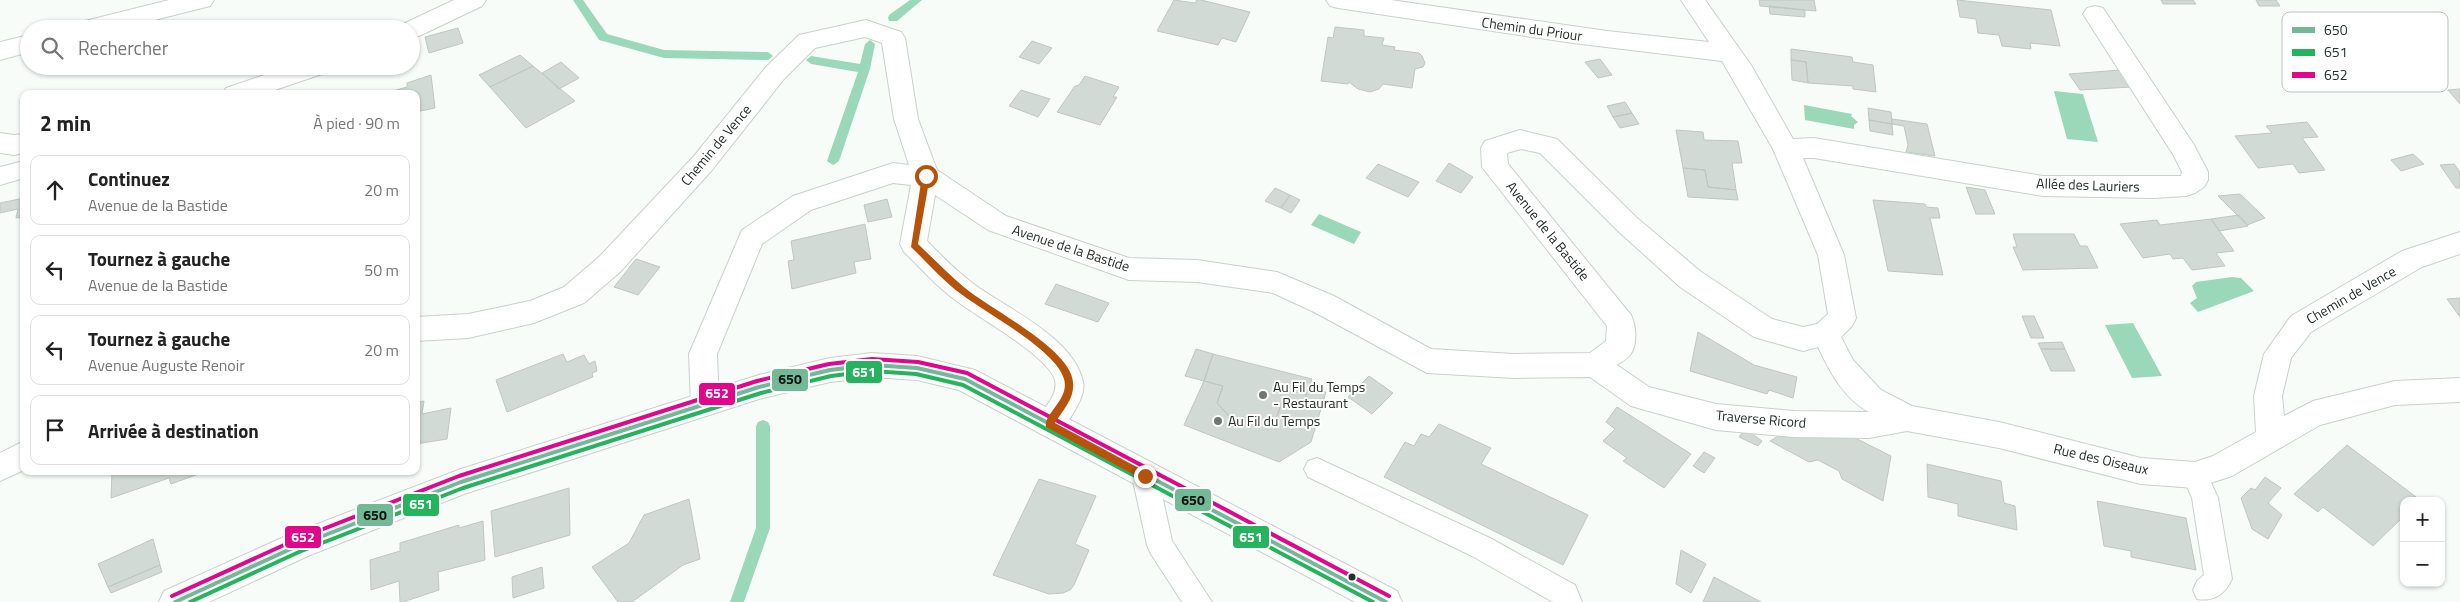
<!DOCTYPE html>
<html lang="fr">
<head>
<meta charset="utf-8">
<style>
	:root { --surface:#fff; --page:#f2f2f2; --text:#222; --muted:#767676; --line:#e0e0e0 }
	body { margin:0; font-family:"Titillium Web",sans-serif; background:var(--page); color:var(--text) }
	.controls { position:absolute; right:15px; bottom:15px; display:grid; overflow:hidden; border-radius:10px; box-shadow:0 1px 4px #0004 }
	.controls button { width:45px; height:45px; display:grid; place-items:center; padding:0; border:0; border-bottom:1px solid var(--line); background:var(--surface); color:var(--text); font:25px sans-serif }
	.stop { position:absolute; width:15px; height:15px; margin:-11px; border:4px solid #b45309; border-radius:50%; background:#fff }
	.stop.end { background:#b45309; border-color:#fff; box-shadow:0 1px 5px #0008 }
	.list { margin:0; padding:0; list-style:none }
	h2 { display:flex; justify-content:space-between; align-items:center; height:65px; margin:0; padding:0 20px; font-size:21px }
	h2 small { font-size:16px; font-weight:400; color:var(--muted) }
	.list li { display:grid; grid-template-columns:32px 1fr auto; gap:15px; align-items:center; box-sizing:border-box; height:70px; margin:0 10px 10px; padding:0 10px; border:1px solid var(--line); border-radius:10px }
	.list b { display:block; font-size:19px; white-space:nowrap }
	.list p { margin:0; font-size:16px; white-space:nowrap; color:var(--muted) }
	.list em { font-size:16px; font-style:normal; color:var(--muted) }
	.icon { flex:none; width:28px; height:28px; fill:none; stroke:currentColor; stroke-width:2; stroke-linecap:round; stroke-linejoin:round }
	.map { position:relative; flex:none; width:2460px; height:602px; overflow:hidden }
	.search { position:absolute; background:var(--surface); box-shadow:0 1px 4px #0004; left:20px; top:20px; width:400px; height:55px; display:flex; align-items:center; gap:12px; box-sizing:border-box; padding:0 18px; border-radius:28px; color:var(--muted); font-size:19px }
	.panel { position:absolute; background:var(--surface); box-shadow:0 1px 4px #0004; left:20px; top:90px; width:400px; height:385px; border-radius:10px }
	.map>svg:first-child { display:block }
	.water { fill:#9ad8b9 }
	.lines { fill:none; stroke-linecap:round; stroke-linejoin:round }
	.stream { fill:#9ad8b9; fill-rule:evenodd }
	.building { fill:#d2dad5; stroke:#c0c7c3 }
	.service-casing { stroke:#c9d1cc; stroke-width:2 }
	.minor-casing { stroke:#c9d1cc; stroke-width:2 }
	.primary-casing { stroke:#c9d1cc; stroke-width:2 }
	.service { fill:#fefffe; fill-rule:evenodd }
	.minor { fill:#fefffe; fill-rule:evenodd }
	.primary { fill:#fefffe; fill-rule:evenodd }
	.bus-1-casing { stroke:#fff; stroke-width:8 }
	.bus-2-casing { stroke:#fff; stroke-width:8 }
	.bus-3-casing { stroke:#fff; stroke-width:8 }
	.bus-1 { stroke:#71ba95; stroke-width:4 }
	.bus-2 { stroke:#27b35e; stroke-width:4 }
	.bus-3 { stroke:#e0078c; stroke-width:4 }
	.route { fill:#b45309 }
	.poi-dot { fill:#6e7772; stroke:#fff; stroke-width:2 }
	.bus-dot { fill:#242f29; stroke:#fff; stroke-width:2 }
	.labels { text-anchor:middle; stroke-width:4; stroke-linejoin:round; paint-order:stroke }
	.street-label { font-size:14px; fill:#242f29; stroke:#fff }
	.poi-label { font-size:14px; fill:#242f29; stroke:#fff; text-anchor:start }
	.key { fill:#fff; stroke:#bdc1bf; stroke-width:1 }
	.key-label { font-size:14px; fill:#242f29 }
	.line-badge { stroke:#fff; stroke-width:2 }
	.badge-label { font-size:14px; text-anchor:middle; font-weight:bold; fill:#fff }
	.pale-badge-label { font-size:14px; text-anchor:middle; font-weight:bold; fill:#111 }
</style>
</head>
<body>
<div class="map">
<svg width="2460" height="602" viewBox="0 0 2460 602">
	<rect width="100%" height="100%" fill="#f7fcf9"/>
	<path class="water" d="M2054,91L2083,94L2098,142L2067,139Z
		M1804,105L1852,114L1851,116L1858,122L1854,125V129L1805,120Z
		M1319,214L1361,232L1354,244L1311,225Z
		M2232,277L2241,278L2254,291L2198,312L2190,303L2197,298L2192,286L2196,282Z
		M2133,323L2162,376L2132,378L2105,325Z"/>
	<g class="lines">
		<path class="stream" d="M573,0H583L607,34L664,50L768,52L773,56L768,60L664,58L599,40Z
			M910,0H922L897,21H889L888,18L889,15Z
			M870,40L875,44L870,69L839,161L833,165L827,161L858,72L811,64L806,60L811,56L860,64L865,44Z
			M763,420L768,422L770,426V528L744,602H730L756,528V426L758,422Z"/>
	</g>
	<path class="building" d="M1174,0L1195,3L1197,0H1201L1250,12L1236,42L1222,38L1218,45L1157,31Z
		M1759,0H1814L1816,11L1760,6Z
		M1957,0L2051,10L2060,46L2030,43L2031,49L2002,46L1999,35L1978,33L1976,19L1960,17Z
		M2161,0H2193L2196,4H2163Z
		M2256,0H2276L2280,6H2259Z
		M1769,6L1805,10V17L1770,14Z
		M1335,27L1364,30V36L1384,38L1382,45L1395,47L1394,50L1419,53L1422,56L1425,63L1423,67L1415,69L1412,88L1383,84L1379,89L1370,92L1358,89L1349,82L1348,84L1321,81L1328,37L1333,38Z
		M458,28L463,43L429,53L425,37Z
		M1032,41L1052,48L1039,64L1019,57Z
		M1791,49L1852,57L1853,62L1873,65L1876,92L1853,89V86L1808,83L1806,62L1791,60Z
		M520,55L533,66L490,87L479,75Z
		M1600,59L1612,75L1598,78L1585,62Z
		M1791,60L1806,62L1808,83L1792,80Z
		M561,62L579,78L559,89L542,73Z
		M533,66L575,101L526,128L490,87Z
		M2120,70L2131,87L2080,90L2069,74Z
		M431,75L435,108L416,112V94H382L407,87V83Z
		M1085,76L1119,87L1113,97H1117L1100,125L1057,112L1075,86L1079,85Z
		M2460,89V104L2448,90Z
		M1021,90L1050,99L1038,117L1009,106Z
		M1625,102L1632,113L1613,117L1607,106Z
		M1868,108L1891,112L1892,124L1869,120Z
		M1632,113L1639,124L1620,128L1613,117Z
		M1892,119L1927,124L1935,156L1906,152L1908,145L1904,126L1892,124Z
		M1869,120L1892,124L1893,135L1870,131Z
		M2307,122L2318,137L2302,138L2325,170L2299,173L2293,164L2258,168L2235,136L2272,133L2266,126Z
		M1676,130L1703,132L1704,140L1738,141L1742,163H1732L1736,190L1708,187L1705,170L1683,168Z
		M2413,154L2424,164L2401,171L2391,160Z
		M1449,163L1473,177L1461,193L1436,181Z
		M1378,164L1419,182L1408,197L1366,178Z
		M2454,164L2460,172V188H2456L2440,165Z
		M1683,168L1705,170L1708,187L1736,190L1738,200L1688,197Z
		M1966,187L1985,190L1995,214H1976Z
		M1275,188L1290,195L1281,208L1265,201Z
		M2240,194L2265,218L2247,225L2218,196Z
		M1290,195L1300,200L1291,213L1281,208Z
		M24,198V217L16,218L18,209L0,213V203Z
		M887,199L892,217L868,222L864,205Z
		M1873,200L1925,204L1926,207L1938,208L1940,218H1930L1943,275L1888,271Z
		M2239,215L2248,226L2219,231L2211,219Z
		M2211,219L2234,251L2216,253L2225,266L2192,270L2183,258L2173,259L2170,254L2143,258L2120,224L2157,220L2160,225Z
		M865,224L871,259L854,262L856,273L792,289L788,261L794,260L791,241Z
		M2013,234H2074L2080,246H2087L2098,268L2023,270L2013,247H2017Z
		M636,259L660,267L638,295L614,287Z
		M1056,284L1109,303L1098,322L1045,304Z
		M2460,298V317L2447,299Z
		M2022,316H2034L2044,338H2031Z
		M1698,332L1754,365L1797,377L1793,398L1769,390L1767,394L1690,371Z
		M2062,342L2065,349H2041L2038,343Z
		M1196,349L1213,354L1204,381L1185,376Z
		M2041,349H2065L2075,371H2051Z
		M563,354L567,362L584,355L589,364L595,361L597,371L592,373L593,377L507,412L496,380Z
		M1213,354L1312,379L1302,408L1282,402L1276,419L1258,424L1228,415L1217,403L1223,386L1204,381Z
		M1369,376L1393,393L1372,414L1348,397Z
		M1204,381L1223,386L1217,403L1228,415L1258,424L1276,419L1282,402L1302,408L1308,388L1326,392L1311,442L1279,462L1184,425Z
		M424,401L422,414L451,408L447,439L416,444V402Z
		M1617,407L1691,454L1664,488L1623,461L1627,458L1603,441L1615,429L1606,422Z
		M1439,424L1491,448L1481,464L1588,515L1563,565L1384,477L1405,442L1414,446L1421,434L1429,437Z
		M1745,429L1762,441L1758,446L1739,437Z
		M1789,430L1845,433L1891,456L1883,501L1842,479L1839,471L1818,460L1809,462L1770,441Z
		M2347,445L2420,500L2404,501V516L2373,546L2323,507L2318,512L2294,494Z
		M1704,452L1715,458L1704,473L1693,466Z
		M1927,464L2001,481L2004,503L2015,506L2017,530L1958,516V504L1928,497Z
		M112,471H204V472L171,484L169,478L111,498Z
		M2265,477L2281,488L2268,503L2282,515L2268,539L2252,529L2241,498L2251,488L2255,490Z
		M1039,479L1096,496L1075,544L1089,550L1074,585L1070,590L1063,593L1049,594L993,575Z
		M569,488L570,535L495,557L491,511Z
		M689,499L700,559L683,565L632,602H618L592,567L629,543L644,515Z
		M2097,501L2186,518L2196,570L2131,557V551L2104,546Z
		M483,521L485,560L438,572L439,590L403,602H400L399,581L371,590L370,560L400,551V543L459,525V528Z
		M153,539L160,565L108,587L98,564Z
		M1681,550L1706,564L1691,593L1676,584Z
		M160,565L162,572L111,593L108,587Z
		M542,567L544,588L513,598L512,577Z
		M1714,577L1761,602H1703Z"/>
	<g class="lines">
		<defs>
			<path id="service" d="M24,161V178L0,185V167Z
				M1317,458L1490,538L1575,585L1582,602H1553L1472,556L1308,477L1304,469L1308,461Z
				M2195,463L2204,467L2218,498L2232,579C2225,594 2214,602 2197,599L2193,590L2197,581L2204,575L2192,498L2182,475L2186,467Z
				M1145,464L1154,468L1158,476L1172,541L1212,602H1182L1151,554L1147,545L1132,476L1136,468Z"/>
			<path id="minor" d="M169,0H214L210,6L119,29H73L77,23Z
				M454,0H486L482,6L419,36L411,38V29H400L403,24Z
				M1326,0H1391L1607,31L1709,42L1681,0H1705L1751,65L1793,139L1814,138L2043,176H2181L2182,172L2174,156L2083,14L2087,8L2095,6L2103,8L2194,145L2208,172V180L2204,187L2195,193L2186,196L2154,198L2043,196L1814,158H1803L1844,255L1856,318L1852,326L1841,337L1853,360L1881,390L1912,406L1999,422L2141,458L2195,462L2213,456L2256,432L2254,396L2264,354L2291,316L2402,251L2460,232V254L2422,267L2311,332L2291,358L2282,396L2284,416L2313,401L2395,381L2460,378V402L2395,405L2320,425L2232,476L2195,488L2141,484L1999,448L1907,431L1869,438L1794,437L1716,430L1631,406L1590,377L1514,378L1427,373L1314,312L1273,293L1197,282L1129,280L988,230L935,195L927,241C942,256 957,272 975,285C1008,309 1074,338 1083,382C1086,395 1074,412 1067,423C1058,435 1053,438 1039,433L1034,424C1041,411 1059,396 1055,380C1048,355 975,316 954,299C935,285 920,267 904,252L900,244L911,185L893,183L811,210L762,244L717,354L719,404L715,413L705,416L695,413L691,404L689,354L742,230L793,196L893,163L909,165L894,119L882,43L865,37L815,48L784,79L712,170L620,272L584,303L534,323L468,338L416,341V317L468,314L530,301L564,287L600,256L694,156L766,67L799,35L866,20L901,32L905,38L918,119L937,170L1006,216L1129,258L1197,260L1277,272L1334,296L1431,349L1514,354L1590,353L1606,341L1607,326L1482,167L1481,148L1485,141L1520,130L1557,139L1636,217L1700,271L1772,319L1803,327L1817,324L1828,314L1818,255L1773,149L1722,61L1573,43L1338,8L1330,6ZM1521,149L1540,153L1618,231L1680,287L1754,337L1803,351L1818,347C1830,372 1844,399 1869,412L1794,411L1716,404L1649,387L1617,365C1621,362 1627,359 1630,355C1638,345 1636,325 1631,315L1508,164L1507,153Z
				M29,35V52L0,60V42Z
				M291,66H331L328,72L263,94H223L226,88Z
				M0,133L14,135L24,134V153L14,155L0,153Z
				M24,441V470L0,481V453Z"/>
			<path id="primary" d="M872,353L917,356L975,370L1397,591L1402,602H1355L959,390L917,380L872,377L830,382L759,399L464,494L308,556L209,602H159L164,591L286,536L461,469L759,375L830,358Z"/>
		</defs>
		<use href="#service" class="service-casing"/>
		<use href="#minor" class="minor-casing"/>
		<use href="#primary" class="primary-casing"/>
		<use href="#service" class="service"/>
		<use href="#minor" class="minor"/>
		<use href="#primary" class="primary"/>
		<defs>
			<path id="bus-1" d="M175,602L297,546L461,482L759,387L830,370L872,365L917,368L965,379L1386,602"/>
			<path id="bus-2" d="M190,602L299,552L463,488L761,393L831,376L872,371L916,374L963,385L1373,602"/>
			<path id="bus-3" d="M172,596L295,540L459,476L757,381L829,364L872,359L918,362L967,373L1389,596"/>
		</defs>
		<use href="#bus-1" class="bus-1-casing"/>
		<use href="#bus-2" class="bus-2-casing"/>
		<use href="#bus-3" class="bus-3-casing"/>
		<use href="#bus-1" class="bus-1"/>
		<use href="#bus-2" class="bus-2"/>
		<use href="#bus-3" class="bus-3"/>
	</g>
	<path class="route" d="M926,173L930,176L918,244C933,258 949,275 965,288C990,309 1071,349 1073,382C1075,398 1063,410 1055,423L1148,473V479H1142L1046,427C1043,414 1070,399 1064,379C1056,350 986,313 961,294C943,281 927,262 911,247L922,176Z"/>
	<g class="poi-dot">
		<circle cx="1263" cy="395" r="5"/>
		<circle cx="1218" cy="421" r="5"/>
	</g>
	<circle class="bus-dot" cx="1352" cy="577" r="4.5"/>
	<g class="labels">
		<g class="street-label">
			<text transform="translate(1532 29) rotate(8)" y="5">Chemin du Priour</text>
			<text transform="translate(716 145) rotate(-50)" y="5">Chemin de Vence</text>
			<text transform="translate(2088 185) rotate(2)" y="5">Allée des Lauriers</text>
			<text transform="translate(1548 231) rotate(51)" y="5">Avenue de la Bastide</text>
			<text transform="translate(1071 248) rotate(18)" y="5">Avenue de la Bastide</text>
			<text transform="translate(2351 295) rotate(-30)" y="5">Chemin de Vence</text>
			<text transform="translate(1761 419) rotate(5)" y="5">Traverse Ricord</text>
			<text transform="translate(2101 459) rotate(13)" y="5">Rue des Oiseaux</text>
		</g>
		<g class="poi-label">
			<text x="1273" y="392">Au Fil du Temps<tspan x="1273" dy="16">- Restaurant</tspan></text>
			<text x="1228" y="426">Au Fil du Temps</text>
		</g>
	</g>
	<rect x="2282" y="12" width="166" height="80" rx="8" class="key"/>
	<rect x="2292" y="27" width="23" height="6" fill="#71ba95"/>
	<rect x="2292" y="49" width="23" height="7" fill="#27b35e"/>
	<rect x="2292" y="72" width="23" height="6" fill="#e0078c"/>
	<g class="key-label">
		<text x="2324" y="35">650</text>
		<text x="2324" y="57">651</text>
		<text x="2324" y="80">652</text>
	</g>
	<g class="line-badge">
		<rect x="845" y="360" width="38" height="24" rx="5" fill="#27b35e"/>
		<rect x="771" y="368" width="38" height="24" rx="5" fill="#71ba95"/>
		<rect x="698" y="382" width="38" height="24" rx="5" fill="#e0078c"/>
		<rect x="1174" y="488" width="38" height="24" rx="5" fill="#71ba95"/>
		<rect x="402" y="493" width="38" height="24" rx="5" fill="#27b35e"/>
		<rect x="356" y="503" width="38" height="24" rx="5" fill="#71ba95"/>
		<rect x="284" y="525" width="38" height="24" rx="5" fill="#e0078c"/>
		<rect x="1232" y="525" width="38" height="24" rx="5" fill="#27b35e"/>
	</g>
	<g class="badge-label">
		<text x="864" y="377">651</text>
		<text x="717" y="398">652</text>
		<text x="421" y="509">651</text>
		<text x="303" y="542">652</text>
		<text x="1251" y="542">651</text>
	</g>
	<g class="pale-badge-label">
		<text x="790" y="384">650</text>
		<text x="1193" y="505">650</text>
		<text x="375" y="520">650</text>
	</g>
</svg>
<div class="controls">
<button>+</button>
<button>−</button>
</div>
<div class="stop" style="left:926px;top:176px"></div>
<div class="stop end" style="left:1145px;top:476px"></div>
<div class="search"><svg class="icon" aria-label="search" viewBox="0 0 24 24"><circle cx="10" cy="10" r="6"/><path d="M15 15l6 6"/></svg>Rechercher</div>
<section class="panel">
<h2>2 min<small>À pied · 90 m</small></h2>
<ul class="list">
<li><svg class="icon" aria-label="ahead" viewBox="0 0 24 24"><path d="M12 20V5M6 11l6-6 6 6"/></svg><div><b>Continuez</b><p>Avenue de la Bastide</p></div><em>20 m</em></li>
<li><svg class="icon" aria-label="left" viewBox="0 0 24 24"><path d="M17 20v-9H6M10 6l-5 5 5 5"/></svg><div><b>Tournez à gauche</b><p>Avenue de la Bastide</p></div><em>50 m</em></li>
<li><svg class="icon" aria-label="left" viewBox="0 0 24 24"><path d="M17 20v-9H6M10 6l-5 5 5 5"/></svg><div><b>Tournez à gauche</b><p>Avenue Auguste Renoir</p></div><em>20 m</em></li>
<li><svg class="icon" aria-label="arrive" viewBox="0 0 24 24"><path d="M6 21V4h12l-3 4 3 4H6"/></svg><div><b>Arrivée à destination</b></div></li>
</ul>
</section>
</div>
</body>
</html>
